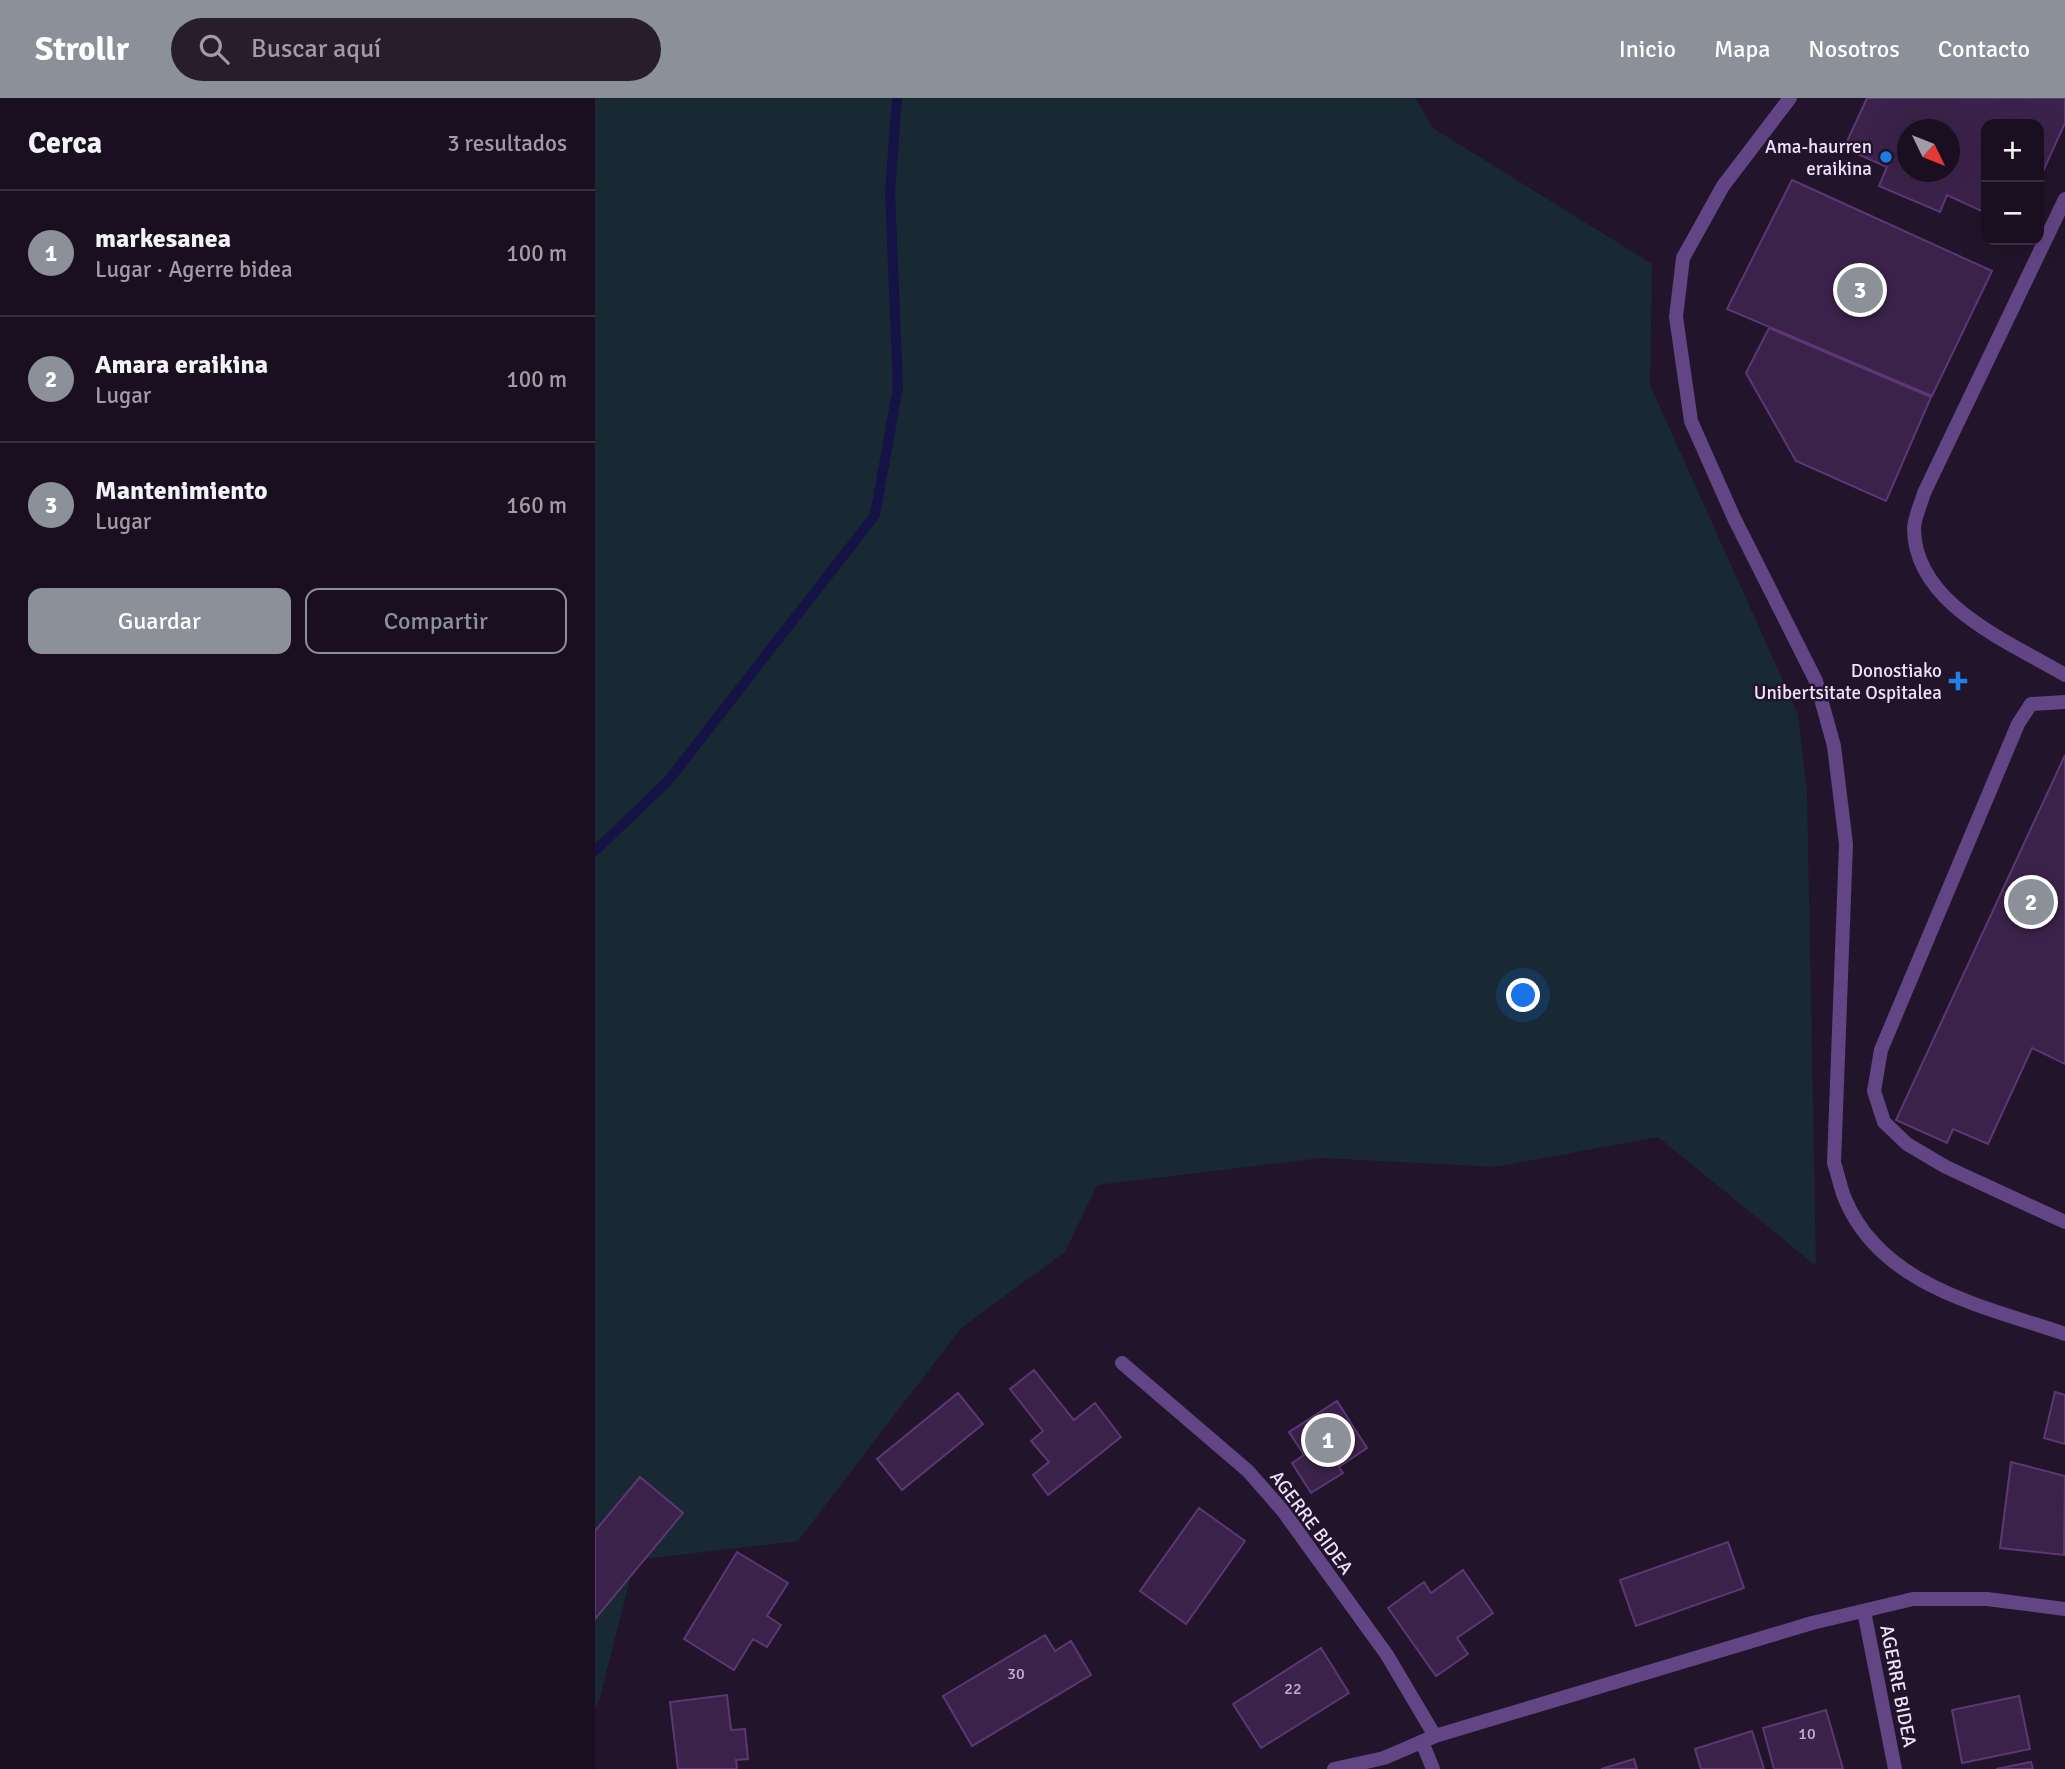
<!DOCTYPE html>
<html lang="es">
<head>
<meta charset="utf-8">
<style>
	:root { --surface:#1a0f20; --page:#271d2d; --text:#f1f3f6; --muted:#9f9ca5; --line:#382f3e; --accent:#8c9099 }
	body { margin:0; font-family:Signika,sans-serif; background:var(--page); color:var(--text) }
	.controls { position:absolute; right:21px; top:21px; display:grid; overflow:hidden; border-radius:14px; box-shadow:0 7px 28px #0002 }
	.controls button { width:63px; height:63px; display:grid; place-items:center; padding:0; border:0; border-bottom:2px solid var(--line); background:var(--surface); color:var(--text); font:35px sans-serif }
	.compass { position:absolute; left:1302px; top:21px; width:63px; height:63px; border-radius:50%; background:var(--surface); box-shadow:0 7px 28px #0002; rotate:133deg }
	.you { position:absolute; left:929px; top:898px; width:24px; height:24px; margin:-18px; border:5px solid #fff; border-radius:50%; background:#1a73e8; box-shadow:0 0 0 10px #1a73e833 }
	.badge { display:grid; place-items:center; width:46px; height:46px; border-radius:50%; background:var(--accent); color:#fff; font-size:23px; font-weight:700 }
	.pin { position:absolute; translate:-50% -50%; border:4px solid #fff; box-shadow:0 2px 7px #0006 }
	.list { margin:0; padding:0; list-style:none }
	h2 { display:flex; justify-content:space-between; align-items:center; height:91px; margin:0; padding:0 28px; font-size:30px }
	h2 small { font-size:23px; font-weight:400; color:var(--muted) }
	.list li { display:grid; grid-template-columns:46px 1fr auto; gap:21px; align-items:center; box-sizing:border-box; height:126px; padding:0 28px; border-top:2px solid var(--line) }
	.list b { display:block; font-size:26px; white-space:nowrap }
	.list p { margin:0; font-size:23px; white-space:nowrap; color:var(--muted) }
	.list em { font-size:23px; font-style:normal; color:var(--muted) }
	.actions { display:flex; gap:14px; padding:21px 28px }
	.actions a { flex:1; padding:16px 0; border:2px solid var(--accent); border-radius:14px; text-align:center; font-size:24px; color:var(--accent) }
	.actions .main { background:var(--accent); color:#fff }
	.icon { flex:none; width:38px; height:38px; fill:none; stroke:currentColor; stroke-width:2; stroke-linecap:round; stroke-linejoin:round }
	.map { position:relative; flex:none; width:1470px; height:1671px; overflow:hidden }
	header { display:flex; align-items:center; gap:42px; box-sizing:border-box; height:98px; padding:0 35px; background:var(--accent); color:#fff }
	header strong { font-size:33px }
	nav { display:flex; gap:38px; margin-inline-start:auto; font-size:24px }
	.search { width:490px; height:63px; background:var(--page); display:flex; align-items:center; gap:18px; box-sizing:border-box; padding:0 24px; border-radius:38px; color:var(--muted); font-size:26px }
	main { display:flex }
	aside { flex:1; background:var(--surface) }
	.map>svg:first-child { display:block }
	.green { fill:#182934 }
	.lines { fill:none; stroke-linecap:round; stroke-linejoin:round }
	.stream { stroke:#151246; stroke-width:10 }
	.building { fill:#3b224a; stroke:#5d3773; stroke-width:2; fill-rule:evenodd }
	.lane { stroke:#624584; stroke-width:14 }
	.street { stroke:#624584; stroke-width:14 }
	.poi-dot { fill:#217fe8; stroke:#22142a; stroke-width:2.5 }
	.labels { text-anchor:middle; stroke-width:5; stroke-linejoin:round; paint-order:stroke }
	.number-label { font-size:16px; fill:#c3b1d0 }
	.poi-label { font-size:19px; fill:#f0e1fc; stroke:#22142a; text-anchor:end }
	.street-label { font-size:19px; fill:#f0e1fc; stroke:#22142a }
</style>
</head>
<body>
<header>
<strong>Strollr</strong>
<div class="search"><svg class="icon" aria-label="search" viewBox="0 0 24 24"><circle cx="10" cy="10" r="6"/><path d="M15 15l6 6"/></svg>Buscar aquí</div>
<nav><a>Inicio</a><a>Mapa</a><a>Nosotros</a><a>Contacto</a></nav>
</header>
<main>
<aside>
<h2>Cerca<small>3 resultados</small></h2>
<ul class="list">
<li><span class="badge">1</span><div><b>markesanea</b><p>Lugar · Agerre bidea</p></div><em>100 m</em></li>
<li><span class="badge">2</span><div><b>Amara eraikina</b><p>Lugar</p></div><em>100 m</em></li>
<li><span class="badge">3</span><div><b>Mantenimiento</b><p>Lugar</p></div><em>160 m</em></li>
</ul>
<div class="actions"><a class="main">Guardar</a><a>Compartir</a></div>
</aside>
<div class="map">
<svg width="1470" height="1671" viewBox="0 0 1470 1671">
	<rect width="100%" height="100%" fill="#22142a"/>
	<path class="green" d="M0,0H820L838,30L1057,166L1055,287L1203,616L1212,695L1221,1168L1063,1039L900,1069L727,1060L502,1087L470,1154L366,1230L203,1443L40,1462L3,1607H0Z"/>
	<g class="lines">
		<path class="stream" d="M0,753L73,683L280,417L303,289L295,94L302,0"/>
	</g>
	<path class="building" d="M1272,0H1470V25L1444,82V26H1391V115L1352,97L1345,114L1284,88L1292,69L1249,50ZM1312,32H1354V74H1312Z
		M1197,82L1397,173L1337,298L1132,211Z
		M1174,230L1336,299L1291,403L1201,363L1151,275Z
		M1470,657V966L1437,950L1393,1046L1358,1031L1352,1045L1301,1022Z
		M439,1272L479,1322L500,1305L526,1339L453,1397L438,1377L454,1364L436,1343L448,1333L415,1291Z
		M1460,1294L1470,1297V1346L1449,1340Z
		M363,1295L388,1326L307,1392L282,1361Z
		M742,1303L772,1350L744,1369L748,1375L716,1395L697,1365L709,1357L694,1334Z
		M1416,1364L1470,1378L1469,1457L1405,1450Z
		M45,1379L88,1415L0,1521V1433Z
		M604,1410L650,1443L591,1526L545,1493Z
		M1133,1444L1149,1490L1041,1528L1025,1482Z
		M142,1454L193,1485L172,1518L186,1527L172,1549L158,1541L139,1572L89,1541Z
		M868,1472L898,1515L862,1540L873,1556L841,1578L793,1510L829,1484L836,1495Z
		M450,1537L460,1553L476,1543L496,1577L377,1648L348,1598Z
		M726,1550L754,1595L666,1650L638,1606Z
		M132,1597L136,1632L150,1631L153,1661L141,1662L142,1671H83L75,1604Z
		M1424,1598L1435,1651L1367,1665L1357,1612Z
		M1231,1612L1248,1671H1179L1168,1630Z
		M1157,1633L1169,1671H1106L1100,1651Z
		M1039,1661L1042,1671H1006Z
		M1436,1664L1438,1671H1401Z"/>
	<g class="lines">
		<path class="lane" d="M1470,604L1436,606L1423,626L1286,952L1279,993L1289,1024L1312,1046L1351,1069L1470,1124"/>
		<path class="street" d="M1195,0L1128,88L1088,160L1081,219L1096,323L1139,420L1221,583L1239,648L1251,746L1239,1065C1243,1076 1245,1089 1250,1101C1287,1189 1389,1208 1470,1236
			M1470,101L1329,395C1326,406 1319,420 1319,431C1320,507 1415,544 1470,577
			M527,1265L653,1373L688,1413L792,1557L840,1638
			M1269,1513L1300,1671
			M827,1644L838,1671
			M739,1671L789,1660L840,1638L1217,1525L1318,1501H1392L1470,1511"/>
	</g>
	<g class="poi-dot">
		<circle cx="1291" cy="59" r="7"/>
		<path d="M1359.5 572.5h7v7h7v7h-7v7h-7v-7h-7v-7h7z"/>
	</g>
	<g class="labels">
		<g class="number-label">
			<text x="421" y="1581">30</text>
			<text x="698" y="1596">22</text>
			<text x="1212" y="1641">10</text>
		</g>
		<g class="poi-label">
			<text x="1277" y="55">Ama-haurren<tspan x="1277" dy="22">eraikina</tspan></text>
			<text x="1347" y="579">Donostiako<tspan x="1347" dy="22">Unibertsitate Ospitalea</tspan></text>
		</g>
		<g class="street-label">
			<text transform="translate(717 1424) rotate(53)" y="7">AGERRE BIDEA</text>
			<text transform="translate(1304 1588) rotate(79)" y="7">AGERRE BIDEA</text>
		</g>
	</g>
</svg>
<div class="controls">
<button>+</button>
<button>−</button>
</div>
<svg class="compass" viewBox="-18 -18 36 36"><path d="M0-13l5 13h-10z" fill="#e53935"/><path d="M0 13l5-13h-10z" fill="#9f9ca5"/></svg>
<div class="you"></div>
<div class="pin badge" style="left:733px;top:1342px">1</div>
<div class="pin badge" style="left:1436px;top:804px">2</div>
<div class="pin badge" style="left:1265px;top:192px">3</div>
</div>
</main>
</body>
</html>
